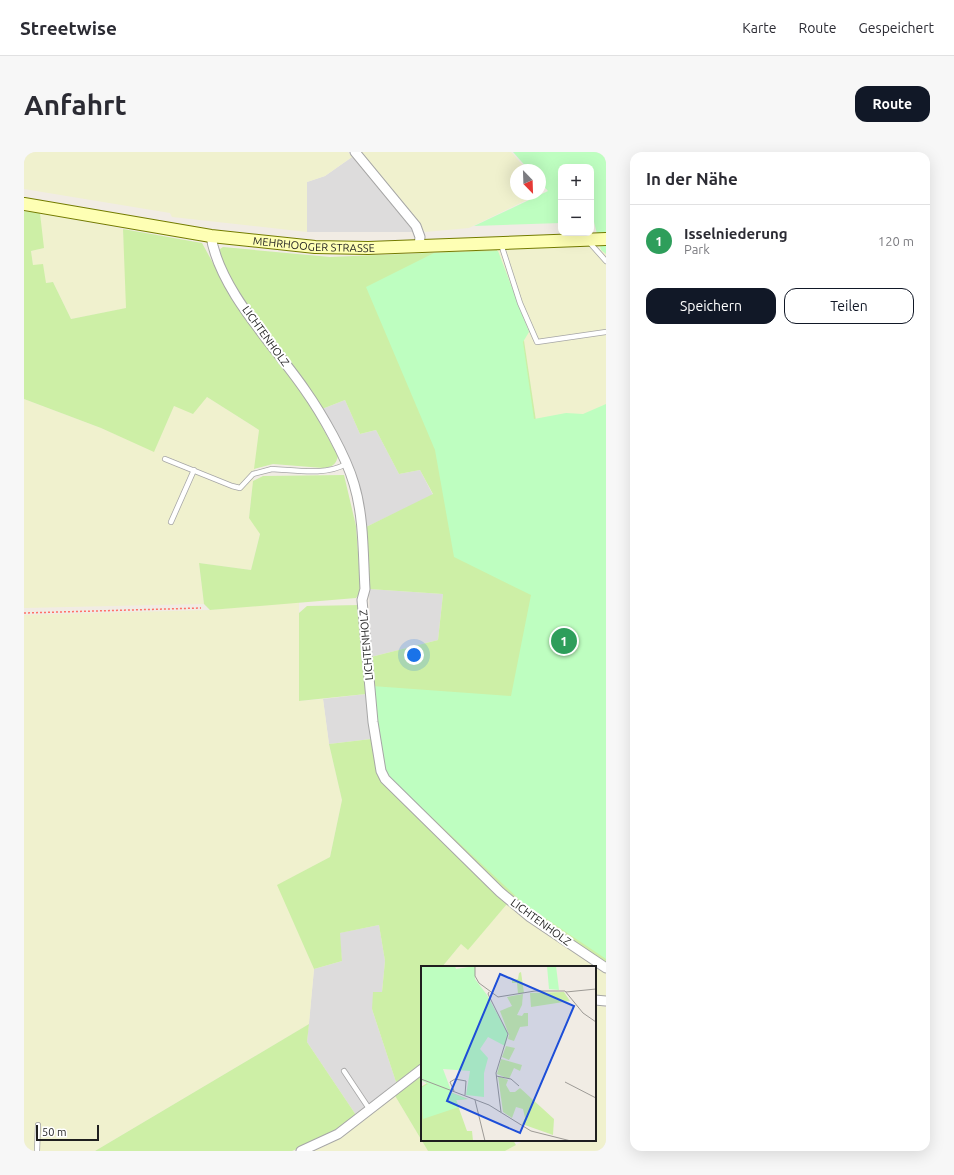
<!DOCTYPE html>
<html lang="de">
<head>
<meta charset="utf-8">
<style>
	:root { --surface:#fff; --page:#f7f7f7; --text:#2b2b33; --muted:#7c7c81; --line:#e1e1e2; --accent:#111827 }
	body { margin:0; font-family:Ubuntu,sans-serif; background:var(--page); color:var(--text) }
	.controls { position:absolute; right:12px; top:12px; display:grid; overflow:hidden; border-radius:8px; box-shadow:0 4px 16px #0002 }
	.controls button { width:36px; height:36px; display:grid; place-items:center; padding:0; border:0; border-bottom:1px solid var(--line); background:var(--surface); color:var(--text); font:20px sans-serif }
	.compass { position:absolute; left:486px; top:12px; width:36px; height:36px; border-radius:50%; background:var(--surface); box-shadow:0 4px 16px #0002; rotate:157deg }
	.scale { position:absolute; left:12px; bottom:10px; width:63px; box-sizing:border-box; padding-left:4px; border:2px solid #1f1f1f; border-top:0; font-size:11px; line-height:14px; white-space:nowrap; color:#1f1f1f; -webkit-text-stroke:3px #fff; paint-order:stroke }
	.you { position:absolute; left:390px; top:503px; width:14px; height:14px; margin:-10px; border:3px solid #fff; border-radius:50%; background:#1a73e8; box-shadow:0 0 0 6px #1a73e833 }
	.badge { display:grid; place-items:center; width:26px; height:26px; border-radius:50%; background:var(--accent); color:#fff; font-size:13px; font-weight:700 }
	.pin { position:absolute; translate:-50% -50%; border:2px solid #fff; box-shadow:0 1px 4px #0006 }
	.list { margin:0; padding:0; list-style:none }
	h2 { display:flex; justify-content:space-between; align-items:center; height:52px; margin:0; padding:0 16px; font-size:17px }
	h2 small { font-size:13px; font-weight:400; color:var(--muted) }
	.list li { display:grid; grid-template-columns:26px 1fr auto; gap:12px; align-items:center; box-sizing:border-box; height:72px; padding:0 16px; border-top:1px solid var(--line) }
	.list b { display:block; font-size:15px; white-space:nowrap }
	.list p { margin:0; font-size:13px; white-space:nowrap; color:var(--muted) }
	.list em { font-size:13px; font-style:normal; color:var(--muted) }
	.actions { display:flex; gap:8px; padding:12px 16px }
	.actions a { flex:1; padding:9px 0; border:1px solid var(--accent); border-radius:12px; text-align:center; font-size:14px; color:var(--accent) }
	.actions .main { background:var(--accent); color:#fff }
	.map { position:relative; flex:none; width:582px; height:999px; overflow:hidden; border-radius:12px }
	header { display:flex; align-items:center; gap:24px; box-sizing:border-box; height:56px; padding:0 20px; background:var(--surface); border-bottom:1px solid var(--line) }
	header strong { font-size:19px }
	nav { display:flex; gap:22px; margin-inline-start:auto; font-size:14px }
	.intro { display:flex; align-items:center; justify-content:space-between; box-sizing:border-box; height:96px; padding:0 24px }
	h1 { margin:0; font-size:28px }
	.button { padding:10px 18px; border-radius:12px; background:var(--accent); color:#fff; font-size:14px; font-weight:700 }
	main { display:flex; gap:24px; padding:0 24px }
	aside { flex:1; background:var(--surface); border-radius:12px; box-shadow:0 4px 16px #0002 }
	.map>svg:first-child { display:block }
	.residential { fill:#dddcdc }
	.farmland { fill:#f0f1ce }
	.grass { fill:#cdefa6 }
	.park { fill:#befec0 }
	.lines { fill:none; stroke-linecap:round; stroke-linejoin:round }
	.lane-casing { stroke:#a6a6a6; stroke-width:6 }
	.street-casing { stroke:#a6a6a6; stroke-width:11 }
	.secondary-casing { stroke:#747c00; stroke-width:14 }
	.path { stroke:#ff7067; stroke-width:1.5; stroke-dasharray:2 2; stroke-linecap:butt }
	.lane { stroke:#fff; stroke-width:4.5 }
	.street { stroke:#fff; stroke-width:9 }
	.secondary { stroke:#feffb4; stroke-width:12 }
	.labels { text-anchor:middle; stroke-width:4; stroke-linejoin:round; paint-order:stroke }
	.street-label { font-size:11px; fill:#1f1f1f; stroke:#fff }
	.inset-road { fill:none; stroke:#9d9a95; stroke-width:1 }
	.view { fill:#1d4ed8; fill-opacity:0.15; stroke:#1d4ed8; stroke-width:2 }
	.inset-edge { fill:none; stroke:#1f1f1f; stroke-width:2 }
</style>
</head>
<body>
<header>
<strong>Streetwise</strong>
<nav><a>Karte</a><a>Route</a><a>Gespeichert</a></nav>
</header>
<div class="intro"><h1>Anfahrt</h1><a class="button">Route</a></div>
<main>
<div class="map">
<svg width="582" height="999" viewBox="0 0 582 999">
	<rect width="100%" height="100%" fill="#f1ece4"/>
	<path class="residential" d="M328,5L390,80H283V30L301,24Z
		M321,248L336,282L352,278L375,322L396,318L409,343L340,376L334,334L298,257Z
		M345,437L419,442L414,488L347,505Z
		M342,542L347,587L305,592L299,547Z
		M355,773L361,809L358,840L348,857L372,930L332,963L283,890L290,817L318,809L315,781Z"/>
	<path class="farmland" d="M0,0H324L328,5L301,24L283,30V80L148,65L146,61L0,37Z
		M334,0H487L503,18H492V42H515L445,76L401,80Z
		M16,61L99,77L103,156L47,167L29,130L22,131L9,113L7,99L19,96Z
		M574,93L582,100V264L514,282L498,175L473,98Z
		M183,245L235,278L225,365L236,381L227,418L175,411L180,452L0,456V247L77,276L130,299L150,254Z
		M275,450V549L299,547L305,592L318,648L306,705L254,733L290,817L285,872L71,999H0V463L186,458Z
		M483,752L582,819V846L571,845V815H418L437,792L444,797Z
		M571,853L582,855V999H481L501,988H571Z
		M370,942L404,999H288L303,993L337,971Z"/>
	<path class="grass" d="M0,59L16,61L20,96L7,99L9,113L19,112L22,131L29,130L47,167L102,156L99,77L178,91L195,122L278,238L314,304C312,313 308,315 299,316L249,312L230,317L235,278L183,245L169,262L150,254L130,300L77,276L0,247Z
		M199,95L306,105L473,98L498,175L514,282L582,264V811L497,753L368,630L359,617L350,557L347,505L414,488L419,442L345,437L340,376L409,342L396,318L375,322L352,278L336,282L321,248L298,257C281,234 191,117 196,97Z
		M320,323L332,374L337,440L332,446L186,458L180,452L175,411L227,418L236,382L225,366L229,329L239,324Z
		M336,453L342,542L275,549V461L283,454Z
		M347,587L353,623L483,752L444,798L437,792L418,815H398V915L372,930L348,857L349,840H358L361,809L355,773L316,781L318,809L290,817L253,733L306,705L318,648L305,592Z
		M285,872L283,890L332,963L319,975L301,985L268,999H71Z
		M398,924V988H446L448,990L451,988H489L492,993L481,999H404L370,942Z"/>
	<path class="park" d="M489,0H582V102L577,98L570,70H567V15H537V71L450,74L524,39L516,30V18H505Z
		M474,99L505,180L499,190L510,267L542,261L559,262L582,252V807L499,751L361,621L348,534L487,544L507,443L430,405L411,298L342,135L410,101Z"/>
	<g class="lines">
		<defs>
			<path id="lane" d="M565,90L582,109
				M477,92L496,151L513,190L582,180
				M141,307L208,334L216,336L229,322L248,317C271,318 301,324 322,312
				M147,370L170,318
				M320,919L346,958
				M13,999L14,973"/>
			<path id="street" d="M331,0L392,74L396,85L395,94
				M187,84C195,138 251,194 281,238C298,262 322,304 330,332C340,365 339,403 341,437L338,448L349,570L357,619L361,627L476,740L506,765L582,816
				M571,848L582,849
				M277,999L314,982L398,917"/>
			<g id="secondary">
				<path id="s1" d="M0,52L187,84L291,95L344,96L582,87"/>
			</g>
		</defs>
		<use href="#lane" class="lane-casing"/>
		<use href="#street" class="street-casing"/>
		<use href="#secondary" class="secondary-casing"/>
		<path class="path" d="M0,461L177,456"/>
		<use href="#lane" class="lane"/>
		<use href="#street" class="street"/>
		<use href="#secondary" class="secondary"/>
	</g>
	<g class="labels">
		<g class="street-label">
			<text dy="4" stroke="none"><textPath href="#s1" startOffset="293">MEHRHOOGER STRASSE</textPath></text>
			<text transform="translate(242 184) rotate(54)" y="4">LICHTENHOLZ</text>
			<text transform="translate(342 493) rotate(-95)" y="4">LICHTENHOLZ</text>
			<text transform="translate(517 770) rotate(36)" y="4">LICHTENHOLZ</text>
		</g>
	</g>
	<g transform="translate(397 814)">
		<rect width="175" height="175" fill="#f1ece4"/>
		<path d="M100,6L103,27L97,28L96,17H91V14L97,13L98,7ZM143,26L149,35L110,41L109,27ZM102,28L101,39L96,49L101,50L103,47H107V60L99,61L93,75L87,73L88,69L79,45L91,40L86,31ZM85,80L94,82L88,94L81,91ZM80,93L101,99L99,105L93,102L88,113L76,108ZM77,110L87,114L85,119L89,126H94L99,122L133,153L132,169L101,158L104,152L102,143L95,141L91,152L82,146ZM6,117L47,133L35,134L46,165H51L52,175H0V121Z" fill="#cdefa6"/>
		<path d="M0,0H34L35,3L54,0V13L66,29L87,68L84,80L67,71L59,83L67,92L63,107V131L45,129L49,105L22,103L31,127L46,133L35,134L38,141L2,153L0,122L7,118L0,114ZM126,0H135L138,24L128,23Z" fill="#befec0"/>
		<path class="inset-road" d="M54,0V10L58,17L77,31L114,25H144L162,47L175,56M68,26L67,28L87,68L75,107L80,146M145,26L175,23M75,110L90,113L98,120M0,113L68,139L110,165L150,175M144,116L175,132M33,125L29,116L34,113L45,115L44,129M54,134L64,175"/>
		<path class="view" d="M79,8L153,40L99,167L26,135Z"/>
		<rect width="175" height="175" class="inset-edge"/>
	</g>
</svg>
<div class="controls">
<button>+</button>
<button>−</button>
</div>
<svg class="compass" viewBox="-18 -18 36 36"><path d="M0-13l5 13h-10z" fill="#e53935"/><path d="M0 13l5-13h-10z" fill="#7c7c81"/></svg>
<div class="scale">50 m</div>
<div class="you"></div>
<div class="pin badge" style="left:540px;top:489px;background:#2e9e5b">1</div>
</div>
<aside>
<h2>In der Nähe<small></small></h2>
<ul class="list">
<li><span class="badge" style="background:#2e9e5b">1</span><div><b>Isselniederung</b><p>Park</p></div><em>120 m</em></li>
</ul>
<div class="actions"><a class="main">Speichern</a><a>Teilen</a></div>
</aside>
</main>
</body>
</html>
